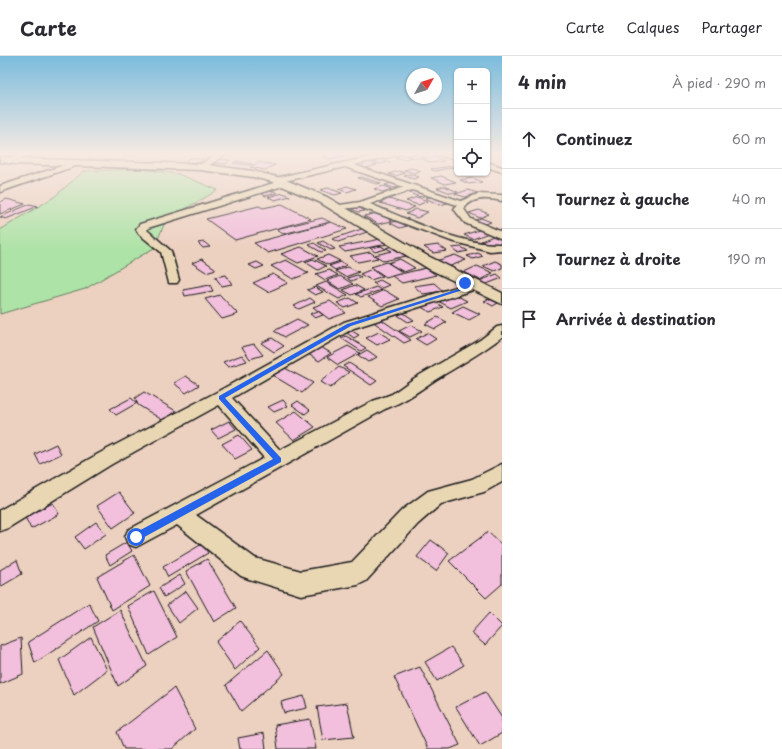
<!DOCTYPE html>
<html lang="fr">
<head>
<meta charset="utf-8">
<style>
	:root { --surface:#fff; --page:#f7f7f7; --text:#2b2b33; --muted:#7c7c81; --line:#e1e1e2 }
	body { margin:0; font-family:"Playpen Sans",sans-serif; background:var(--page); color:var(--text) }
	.controls { position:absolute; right:12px; top:12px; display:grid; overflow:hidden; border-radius:6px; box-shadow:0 1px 3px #0004 }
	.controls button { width:36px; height:36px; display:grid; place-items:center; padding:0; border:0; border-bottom:1px solid var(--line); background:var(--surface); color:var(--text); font:20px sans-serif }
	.compass { position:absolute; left:406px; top:12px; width:36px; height:36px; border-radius:50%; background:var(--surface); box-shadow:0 1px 3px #0004; rotate:51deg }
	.stop { position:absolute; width:12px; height:12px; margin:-9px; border:3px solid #2563eb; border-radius:50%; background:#fff }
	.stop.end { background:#2563eb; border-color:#fff; box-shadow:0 1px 4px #0008 }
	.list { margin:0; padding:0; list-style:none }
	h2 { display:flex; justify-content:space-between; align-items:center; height:52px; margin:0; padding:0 16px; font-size:17px }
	h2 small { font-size:13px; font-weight:400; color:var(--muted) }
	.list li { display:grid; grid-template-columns:26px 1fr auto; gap:12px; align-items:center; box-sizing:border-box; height:60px; padding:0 16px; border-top:1px solid var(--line) }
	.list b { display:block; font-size:15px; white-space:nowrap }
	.list em { font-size:13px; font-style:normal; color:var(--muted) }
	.icon { flex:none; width:22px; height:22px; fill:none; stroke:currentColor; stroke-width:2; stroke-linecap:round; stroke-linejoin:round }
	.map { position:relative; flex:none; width:502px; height:693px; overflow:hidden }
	header { display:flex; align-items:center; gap:24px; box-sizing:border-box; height:56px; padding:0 20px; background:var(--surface); border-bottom:1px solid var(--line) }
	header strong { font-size:19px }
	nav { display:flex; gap:22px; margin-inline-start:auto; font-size:14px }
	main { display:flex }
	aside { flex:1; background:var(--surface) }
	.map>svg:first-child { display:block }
	.green { fill:#ade3a6; stroke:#648061 }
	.building { fill:#f2bfdc; stroke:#1c1c1c }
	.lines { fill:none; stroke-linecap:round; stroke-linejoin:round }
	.minor-casing { stroke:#1c1c1c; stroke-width:3 }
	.secondary-casing { stroke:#1c1c1c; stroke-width:3 }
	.minor { fill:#e9d7b4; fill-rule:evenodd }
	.secondary { fill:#e9d7b4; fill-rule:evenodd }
	.route { fill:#2563eb }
</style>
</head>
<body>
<header>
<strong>Carte</strong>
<nav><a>Carte</a><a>Calques</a><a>Partager</a></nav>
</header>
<main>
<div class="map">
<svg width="502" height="693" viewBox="0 0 502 693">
	<rect width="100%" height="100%" fill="#ecd0c0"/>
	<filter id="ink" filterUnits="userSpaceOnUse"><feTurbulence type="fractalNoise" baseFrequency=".025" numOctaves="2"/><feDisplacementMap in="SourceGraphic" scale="8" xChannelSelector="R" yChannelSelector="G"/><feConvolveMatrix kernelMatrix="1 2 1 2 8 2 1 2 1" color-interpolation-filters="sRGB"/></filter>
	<g filter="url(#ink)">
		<path class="green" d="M142,113L178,118L218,134L166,164L154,192L85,233L0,258V174L54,141L84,115Z"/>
		<path class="building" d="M329,98H339L344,100L330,103L322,100Z
			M420,98L426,101L415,102L406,99Z
			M404,99L412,101L403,103L395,101Z
			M435,101L444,105L432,107L422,103Z
			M190,102L204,103L199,107L185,106Z
			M215,103L230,104L226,108L211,107Z
			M380,103L390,106L379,108L370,105Z
			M236,105L252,108L249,109L233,107Z
			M259,106L275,109L265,114L250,111Z
			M368,106L377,109L363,113L354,109Z
			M452,110L455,111L434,115L431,113Z
			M412,112L421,115L413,117L404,114Z
			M398,115L405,117L396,120L389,118Z
			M409,118L419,121L414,123L404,120Z
			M441,120L456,126L445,128L431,122Z
			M361,121L381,127L377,128L358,122Z
			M473,122L482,126L469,128L460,124Z
			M392,127L402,130L394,132L385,129Z
			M347,130L356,133L347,136L338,133Z
			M384,130L392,133L382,136L374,133Z
			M444,130L458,136L451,137L437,132Z
			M328,132L342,137L335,139L320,134Z
			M417,133L430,138L420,141L407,136Z
			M468,134L478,137L465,141L455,138Z
			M274,135L277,137L265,140L261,137Z
			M283,137L290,140L275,144L268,141Z
			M435,140L451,146L440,149L425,142Z
			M417,141L428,145L418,149L406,145Z
			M7,143L25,148L0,158V146Z
			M389,143L415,151L406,155L380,147Z
			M30,148L38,150L6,163L0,161Z
			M282,148L311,163L235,184L206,163L259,150L263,152Z
			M356,150L365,155L358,156L350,152Z
			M416,153L428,156L417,162L406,158Z
			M479,154L489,158L480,162L469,157Z
			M378,157L392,165L378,168L364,160Z
			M322,162L330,166L283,178L276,173Z
			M481,162L491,166L483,169L473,165Z
			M397,165L407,170L400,172L390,167Z
			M331,166L347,173L268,197L254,187Z
			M362,173L367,176L338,186L332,183Z
			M482,173L491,176L473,183L464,179Z
			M496,179L502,181V186L494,190L481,185Z
			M381,183L388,188L345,196L339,191Z
			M323,185L335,193L331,194L318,187Z
			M204,186L210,191L203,192L198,187Z
			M314,187L326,195L321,196L309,189Z
			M438,189L447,195L433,197L424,191Z
			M381,190L386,193L375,196L370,192Z
			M392,190L406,200L384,205L375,199L392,195L386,192Z
			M301,191L318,200L298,207L281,198Z
			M461,191L468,195L458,197L452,192Z
			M370,196L378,202L358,206L350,200Z
			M478,197L483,200L473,203L467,200Z
			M328,199L340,205L328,209L317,203Z
			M455,199L466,204L448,211L436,205Z
			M202,203L216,213L206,216L192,207Z
			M313,203L326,210L318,214L305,206Z
			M400,203L415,212L404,216L388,207Z
			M286,204L309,217L293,223L271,210Z
			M495,205L502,208V212L494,215L483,210Z
			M257,206L264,210L256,213L249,209Z
			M341,206L347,209L335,214L329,210Z
			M387,206L402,216L386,221L371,211Z
			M477,210L493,217L480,224L464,216Z
			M348,211L359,216L345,221L335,215Z
			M426,212L436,219L402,227L392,220Z
			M372,213L383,220L371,224L360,218Z
			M329,214L338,219L325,224L316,218Z
			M273,218L288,227L268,236L253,227Z
			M497,218L502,222L484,229L477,226Z
			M226,219L232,228L222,230L215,221Z
			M357,219L361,221L351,225L347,222Z
			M340,220L353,228L340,233L327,225Z
			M380,224L389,229L382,232L373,227Z
			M326,226L348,239L339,243L316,230Z
			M434,227L443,235L423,238L414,230Z
			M210,229L213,235L185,240L183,234Z
			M355,229L364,234L352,239L343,234Z
			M315,231L323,236L315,239L307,234Z
			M376,231L381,234L361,241L356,238Z
			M384,234L399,243L382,250L368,241Z
			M452,237L467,245L451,252L436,244Z
			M220,239L238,258L222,263L205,243Z
			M310,242L315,246L299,253L294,250Z
			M350,242L358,247L345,252L337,247Z
			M489,243L498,247L493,250L484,245Z
			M431,244L443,251L430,256L418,249Z
			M330,245L346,257L329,263L313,251Z
			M463,250L480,258L469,264L452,256Z
			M399,254L414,264L408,266L393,256Z
			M318,255L323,259L315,262L310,258Z
			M437,261L447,266L435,273L425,268Z
			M379,262L411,284L404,287L372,265Z
			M297,263L308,269L285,281L274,275Z
			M411,269L422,275L410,281L399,275Z
			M352,275L359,279L354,282L347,277Z
			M379,276L390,283L377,289L366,282Z
			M427,277L436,283L426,289L416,283Z
			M346,280L366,292L361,295L341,282Z
			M272,282L284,290L274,296L261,287Z
			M254,288L263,299L250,303L242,291Z
			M317,289L331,297L319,305L305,296Z
			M348,290L360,297L338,309L327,301Z
			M367,294L377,301L368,306L358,299Z
			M242,299L247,305L228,311L223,306Z
			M349,307L377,325L371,329L343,310Z
			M283,311L313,327L302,337L272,319Z
			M339,311L349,316L330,332L320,326Z
			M186,320L199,329L186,337L174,327Z
			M144,336L176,355L164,365L138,349L135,342Z
			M131,342L137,347L116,359L110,353Z
			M283,344L288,350L274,356L268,351Z
			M298,345L310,354L305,358L292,349Z
			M296,355L315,371L294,384L276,367Z
			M229,365L236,373L218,382L211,374Z
			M239,379L252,394L235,403L222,388Z
			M56,388L61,398L40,408L35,398Z
			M119,436L135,457L113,472L97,450Z
			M53,447L59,458L31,473L25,461Z
			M96,466L106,478L84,493L75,481Z
			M488,476L502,489V528L486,542L449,505Z
			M431,484L449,497L436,515L417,501Z
			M127,486L132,495L110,509L105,499Z
			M202,488L208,497L168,521L163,511Z
			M134,499L150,530L112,554L97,521Z
			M207,503L236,552L214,566L186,515Z
			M17,504L22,518L0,531V514Z
			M180,519L185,528L164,541L159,532Z
			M154,535L177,581L149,599L128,550Z
			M186,535L198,552L179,567L167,549Z
			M89,547L98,565L35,607L28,586Z
			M120,554L147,610L118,630L93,571Z
			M489,557L502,570L485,589L471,577Z
			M240,565L260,591L235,614L216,586Z
			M91,581L107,614L74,639L59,604Z
			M21,582L23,618L0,628V590Z
			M451,591L464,609L437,625L425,606Z
			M268,594L284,618L241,655L226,629Z
			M420,611L460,689L450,693H428L394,621Z
			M174,632L195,673L172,693H124L117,676Z
			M485,636L502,662V677L480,690L456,651Z
			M304,640L307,652L284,657L281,646Z
			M347,647L354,681L323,684L317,651Z
			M310,663L316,693H278L275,669Z
			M264,677L266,693H240L238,682Z"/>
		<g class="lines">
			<defs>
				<path id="minor" d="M20,98H33L7,106L3,104Z
					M217,98H226L202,114L195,112Z
					M382,98H401L354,109L461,145L478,138L502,139V145C489,142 472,140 464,153L471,163L502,176V183L465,167L454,153L457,149L412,134L370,148C408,163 461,190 502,188V194L490,195L451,185L360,151L333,154V150L360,146L404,131L345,111L285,125L287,127L286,129L148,172L147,174L171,195L179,224L177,227H169L161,196L139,178L136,173L140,168L277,126L274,124L275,122Z
					M436,98L457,100V104L437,99Z
					M77,105L84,107L0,136V130Z
					M487,106L502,111V116L487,111Z
					M472,226L476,227L478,230L476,233L354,272L232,342L280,394L373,345L392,338L413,323L480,284L497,271L502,270V281C481,297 458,310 435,324C417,336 406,345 385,353L196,459L255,502L301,515L352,506L402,454L428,435L472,423L502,408V426L484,436L441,448L418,468L366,525L358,529L301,539L249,523L241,520L177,469L136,491L128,488L125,481L128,474L264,402L219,349L112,408L8,472L0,475V454L98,398L215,337L344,266Z"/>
				<path id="secondary" d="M0,100L33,103L200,108L253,115L281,122L327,141L426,199L502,237V248L429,213L319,146L273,126L253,121L200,114L16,108L0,106Z"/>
			</defs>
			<use href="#minor" class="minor-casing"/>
			<use href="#secondary" class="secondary-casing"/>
			<use href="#minor" class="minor"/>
			<use href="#secondary" class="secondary"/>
		</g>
	</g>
	<linearGradient id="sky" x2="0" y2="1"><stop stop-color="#7bbcdd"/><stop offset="0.5" stop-color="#f6eae3"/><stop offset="1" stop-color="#f6eae3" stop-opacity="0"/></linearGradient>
	<rect width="502" height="195" fill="url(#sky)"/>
	<path class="route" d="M464,226L475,230L351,270L225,342L281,402V406L139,484H133V478L273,403L219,343V340L347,268L468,230L464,228Z"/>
</svg>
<div class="controls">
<button>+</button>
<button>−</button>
<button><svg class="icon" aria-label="locate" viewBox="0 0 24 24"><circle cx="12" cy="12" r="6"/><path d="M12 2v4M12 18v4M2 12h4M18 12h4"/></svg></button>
</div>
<svg class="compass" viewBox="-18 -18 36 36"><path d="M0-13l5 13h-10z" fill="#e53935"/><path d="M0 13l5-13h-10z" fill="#7c7c81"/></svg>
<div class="stop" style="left:136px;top:481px"></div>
<div class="stop end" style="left:465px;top:227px"></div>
</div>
<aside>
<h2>4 min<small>À pied · 290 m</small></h2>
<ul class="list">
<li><svg class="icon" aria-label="ahead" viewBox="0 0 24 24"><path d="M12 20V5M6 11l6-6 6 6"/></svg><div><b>Continuez</b></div><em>60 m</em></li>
<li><svg class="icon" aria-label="left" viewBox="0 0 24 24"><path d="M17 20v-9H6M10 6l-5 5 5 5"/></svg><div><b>Tournez à gauche</b></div><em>40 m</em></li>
<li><svg class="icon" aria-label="right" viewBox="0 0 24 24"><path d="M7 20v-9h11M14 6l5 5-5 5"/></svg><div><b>Tournez à droite</b></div><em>190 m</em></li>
<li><svg class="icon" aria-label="arrive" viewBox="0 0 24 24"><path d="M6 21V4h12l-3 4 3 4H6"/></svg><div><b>Arrivée à destination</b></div></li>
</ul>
</aside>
</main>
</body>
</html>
